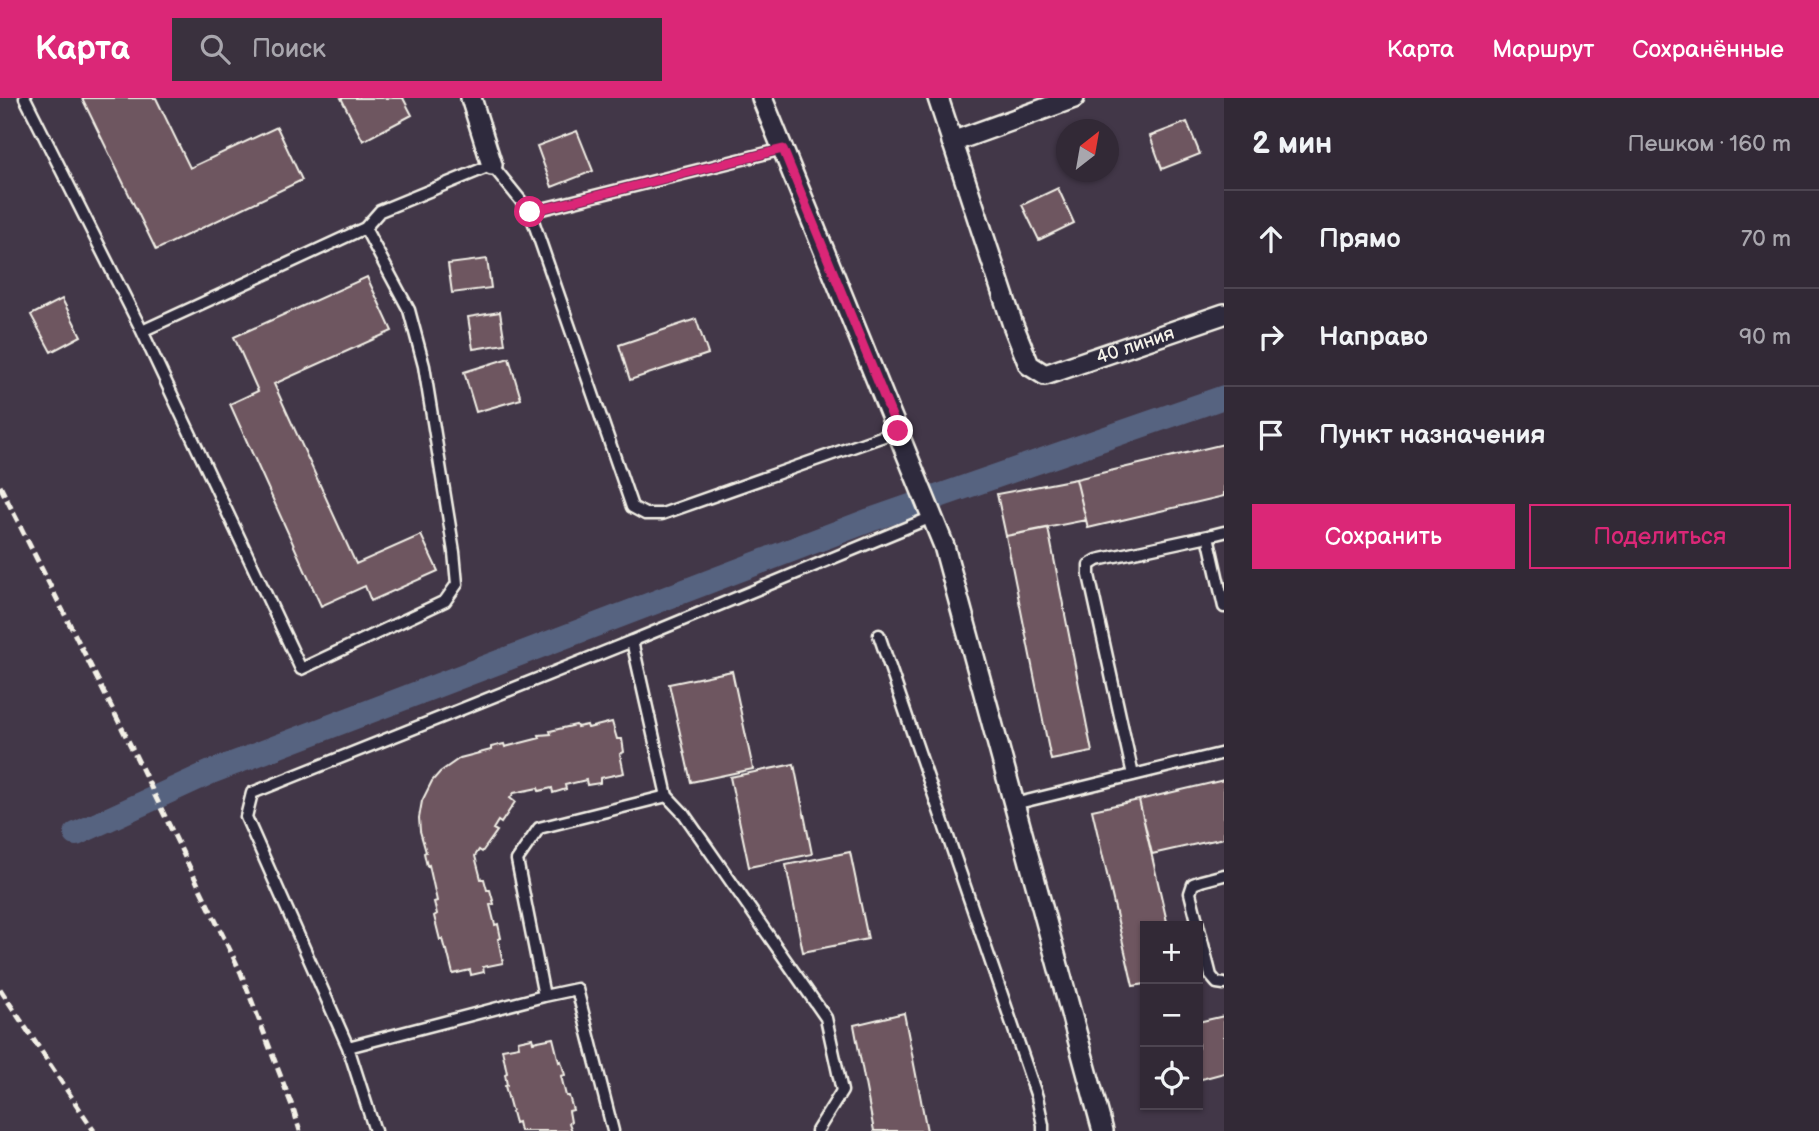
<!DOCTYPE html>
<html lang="ru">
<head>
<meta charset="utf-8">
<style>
	:root { --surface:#322936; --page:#3a313e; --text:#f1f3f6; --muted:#a8a6ad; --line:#4d4551; --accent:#db2777 }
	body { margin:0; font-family:"Balsamiq Sans",sans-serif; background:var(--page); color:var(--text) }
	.controls { position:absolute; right:21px; bottom:21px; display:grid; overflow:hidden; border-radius:0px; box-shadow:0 2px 5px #0004 }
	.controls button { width:63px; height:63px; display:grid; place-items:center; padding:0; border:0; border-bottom:2px solid var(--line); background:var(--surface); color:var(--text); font:35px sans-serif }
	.compass { position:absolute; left:1056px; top:21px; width:63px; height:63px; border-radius:50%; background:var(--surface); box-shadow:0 2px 5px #0004; rotate:31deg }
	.stop { position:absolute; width:21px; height:21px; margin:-16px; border:5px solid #db2777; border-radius:50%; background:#fff }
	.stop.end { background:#db2777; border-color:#fff; box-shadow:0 2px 7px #0008 }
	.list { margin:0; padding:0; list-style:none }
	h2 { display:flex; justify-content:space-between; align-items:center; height:91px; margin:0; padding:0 28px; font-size:30px }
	h2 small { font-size:23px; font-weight:400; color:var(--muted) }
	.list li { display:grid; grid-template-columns:46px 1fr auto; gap:21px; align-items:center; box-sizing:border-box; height:98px; padding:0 28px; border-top:2px solid var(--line) }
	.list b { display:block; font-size:26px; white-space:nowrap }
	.list em { font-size:23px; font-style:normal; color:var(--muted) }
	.actions { display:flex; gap:14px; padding:21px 28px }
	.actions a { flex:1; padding:16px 0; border:2px solid var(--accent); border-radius:0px; text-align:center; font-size:24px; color:var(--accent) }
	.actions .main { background:var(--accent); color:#fff }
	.icon { flex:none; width:38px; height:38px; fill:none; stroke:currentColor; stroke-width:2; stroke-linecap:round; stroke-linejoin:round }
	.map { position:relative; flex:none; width:1224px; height:1033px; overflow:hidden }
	header { display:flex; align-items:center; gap:42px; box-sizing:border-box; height:98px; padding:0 35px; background:var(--accent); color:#fff }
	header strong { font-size:33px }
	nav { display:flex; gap:38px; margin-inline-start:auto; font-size:24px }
	.search { width:490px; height:63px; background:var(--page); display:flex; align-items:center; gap:18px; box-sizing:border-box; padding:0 24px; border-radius:0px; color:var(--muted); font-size:26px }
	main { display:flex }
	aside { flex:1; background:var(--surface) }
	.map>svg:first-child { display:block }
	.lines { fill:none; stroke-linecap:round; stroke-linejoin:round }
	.canal { stroke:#576380; stroke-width:24 }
	.building { fill:#6e5660; stroke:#f4f1e8; stroke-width:2 }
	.lane-casing { stroke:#f4f1e8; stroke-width:15 }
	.street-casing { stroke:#f4f1e8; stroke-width:24 }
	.lane { stroke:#2f2a3d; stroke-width:10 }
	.street { stroke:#2f2a3d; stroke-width:19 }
	.rail { stroke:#f4f1e8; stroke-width:5; stroke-dasharray:10 5; stroke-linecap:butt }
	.route { stroke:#db2777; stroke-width:9 }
	.labels { text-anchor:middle; stroke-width:5; stroke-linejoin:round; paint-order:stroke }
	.street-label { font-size:19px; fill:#f4f1e8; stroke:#2f2a3d }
</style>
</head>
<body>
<header>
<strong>Карта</strong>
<div class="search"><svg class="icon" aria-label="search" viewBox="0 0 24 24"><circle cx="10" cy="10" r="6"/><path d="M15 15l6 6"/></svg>Поиск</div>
<nav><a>Карта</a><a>Маршрут</a><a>Сохранённые</a></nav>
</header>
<main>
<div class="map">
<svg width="1224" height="1033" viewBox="0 0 1224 1033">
	<rect width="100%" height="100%" fill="#423748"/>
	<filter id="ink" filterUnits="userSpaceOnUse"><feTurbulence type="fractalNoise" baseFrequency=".0143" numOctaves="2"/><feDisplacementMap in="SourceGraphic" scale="14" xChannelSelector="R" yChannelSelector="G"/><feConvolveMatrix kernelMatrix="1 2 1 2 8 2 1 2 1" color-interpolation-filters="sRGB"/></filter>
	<g filter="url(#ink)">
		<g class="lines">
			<path class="canal" d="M76,736L211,674L870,422L1224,299"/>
		</g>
		<path class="building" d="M82,0H156L190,70L277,29L302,82L156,152Z
			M341,0H403L412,17L363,43Z
			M1187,24L1200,56L1162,71L1150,38Z
			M577,33L593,73L552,89L537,48Z
			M1058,90L1074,125L1039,142L1022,107Z
			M487,161L491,190L452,195L448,166Z
			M367,179L392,233L274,286L356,466L421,437L438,473L371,503L365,488L321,508L230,306L258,293L234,239Z
			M62,201L81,238L51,254L31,217Z
			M500,214L505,246L473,251L468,219Z
			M696,221L708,256L630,282L619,247Z
			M509,260L521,301L476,314L464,274Z
			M1224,346V398L1088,430L1076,381Z
			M1076,381L1086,422L1006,438L997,396Z
			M1048,430L1092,654L1051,662L1006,438Z
			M732,573L753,671L691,684L669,586Z
			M612,624L617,641H622L624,654L620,656L624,675L600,680V685L587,687L586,682L565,687L566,691L553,695L552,690L539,693L538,690L514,695L510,700L515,704L501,725L498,723L493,731L497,733L482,754L479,752L475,758L481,781H484L487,792H490L494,806L490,807L495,827L498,826L501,840L498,841L503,865L483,869L484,874L471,877L470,872L453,876L447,852H445L442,841L440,842L434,818L437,816L434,804L437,803L429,767L427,768L424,755L426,754L420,733L419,720L422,703L432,683L440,674L460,660L491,652V649L504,646L505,649L540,640L539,637L551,636L550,633L576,627L577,629L587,627L588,630Z
			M794,666L812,756L749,769L730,679Z
			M1224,682V740L1152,756L1139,702Z
			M1139,702L1168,828H1145V886L1133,888L1092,712Z
			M850,754L868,841L803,854L786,767Z
			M904,915L927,1033H874L854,927Z
			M1224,918V975L1198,982V924Z
			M532,940L533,944L553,940L559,964L561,963L565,977L561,978L566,998H569L573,1012L569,1013L571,1024L569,1025L572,1033H520L518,1024L515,1025L505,988L507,987L505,976L507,975L502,951L519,948L518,943Z"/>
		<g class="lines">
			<defs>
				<path id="lane" d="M25,0L142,233L301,571L445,503L457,486L454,454L424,268L409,212L365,130
					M530,114L632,409L645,416H662L898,333
					M142,233L365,130L380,113L492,67L530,114L783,51
					M1208,438L1224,434
					M879,537L1037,999L1043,1027V1033
					M1133,677L1089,477V467L1097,462L1208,438L1224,509
					M1014,706L1224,655
					M1224,777L1201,783L1193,786L1190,795L1211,878L1217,885L1224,886
					M544,898L348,949L246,719L252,695L632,543
					M348,949L375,1033
					M613,1033L577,891L544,898L517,762L539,730L667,698
					M817,1033L842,993L826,920L684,716L667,698L632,543L932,419"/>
				<g id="street">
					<path d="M471,0L492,67"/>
					<path d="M762,0L944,448L1103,1033"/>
					<path id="s1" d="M938,0L1013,227L1029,267L1045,277L1224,216"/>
					<path d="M952,44L1074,0"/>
				</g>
			</defs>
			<use href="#lane" class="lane-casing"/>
			<use href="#street" class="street-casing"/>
			<use href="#lane" class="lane"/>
			<use href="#street" class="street"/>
			<path class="rail" d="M0,388L126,638L241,875L294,1013L300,1033
				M0,891L94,1033"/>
		</g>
	</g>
	<g class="lines" filter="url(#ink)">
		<path class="route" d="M530,114L783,51L898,333"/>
	</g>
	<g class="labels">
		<g class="street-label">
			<text dy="7" stroke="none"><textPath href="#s1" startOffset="396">40 линия</textPath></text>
		</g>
	</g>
</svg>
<div class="controls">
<button>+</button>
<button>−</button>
<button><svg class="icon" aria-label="locate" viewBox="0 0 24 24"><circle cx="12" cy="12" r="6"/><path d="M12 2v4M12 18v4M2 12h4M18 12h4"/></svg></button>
</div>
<svg class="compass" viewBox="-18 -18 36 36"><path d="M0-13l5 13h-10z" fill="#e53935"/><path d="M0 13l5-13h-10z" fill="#a8a6ad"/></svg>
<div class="stop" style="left:530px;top:114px"></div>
<div class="stop end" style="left:898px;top:333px"></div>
</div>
<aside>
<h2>2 мин<small>Пешком · 160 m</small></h2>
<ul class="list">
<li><svg class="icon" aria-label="ahead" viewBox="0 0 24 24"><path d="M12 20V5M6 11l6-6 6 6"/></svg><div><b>Прямо</b></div><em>70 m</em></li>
<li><svg class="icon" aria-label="right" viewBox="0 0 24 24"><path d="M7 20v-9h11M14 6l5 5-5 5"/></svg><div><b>Направо</b></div><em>90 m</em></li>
<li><svg class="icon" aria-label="arrive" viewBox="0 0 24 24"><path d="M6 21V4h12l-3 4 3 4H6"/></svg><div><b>Пункт назначения</b></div></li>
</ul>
<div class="actions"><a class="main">Сохранить</a><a>Поделиться</a></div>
</aside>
</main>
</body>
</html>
